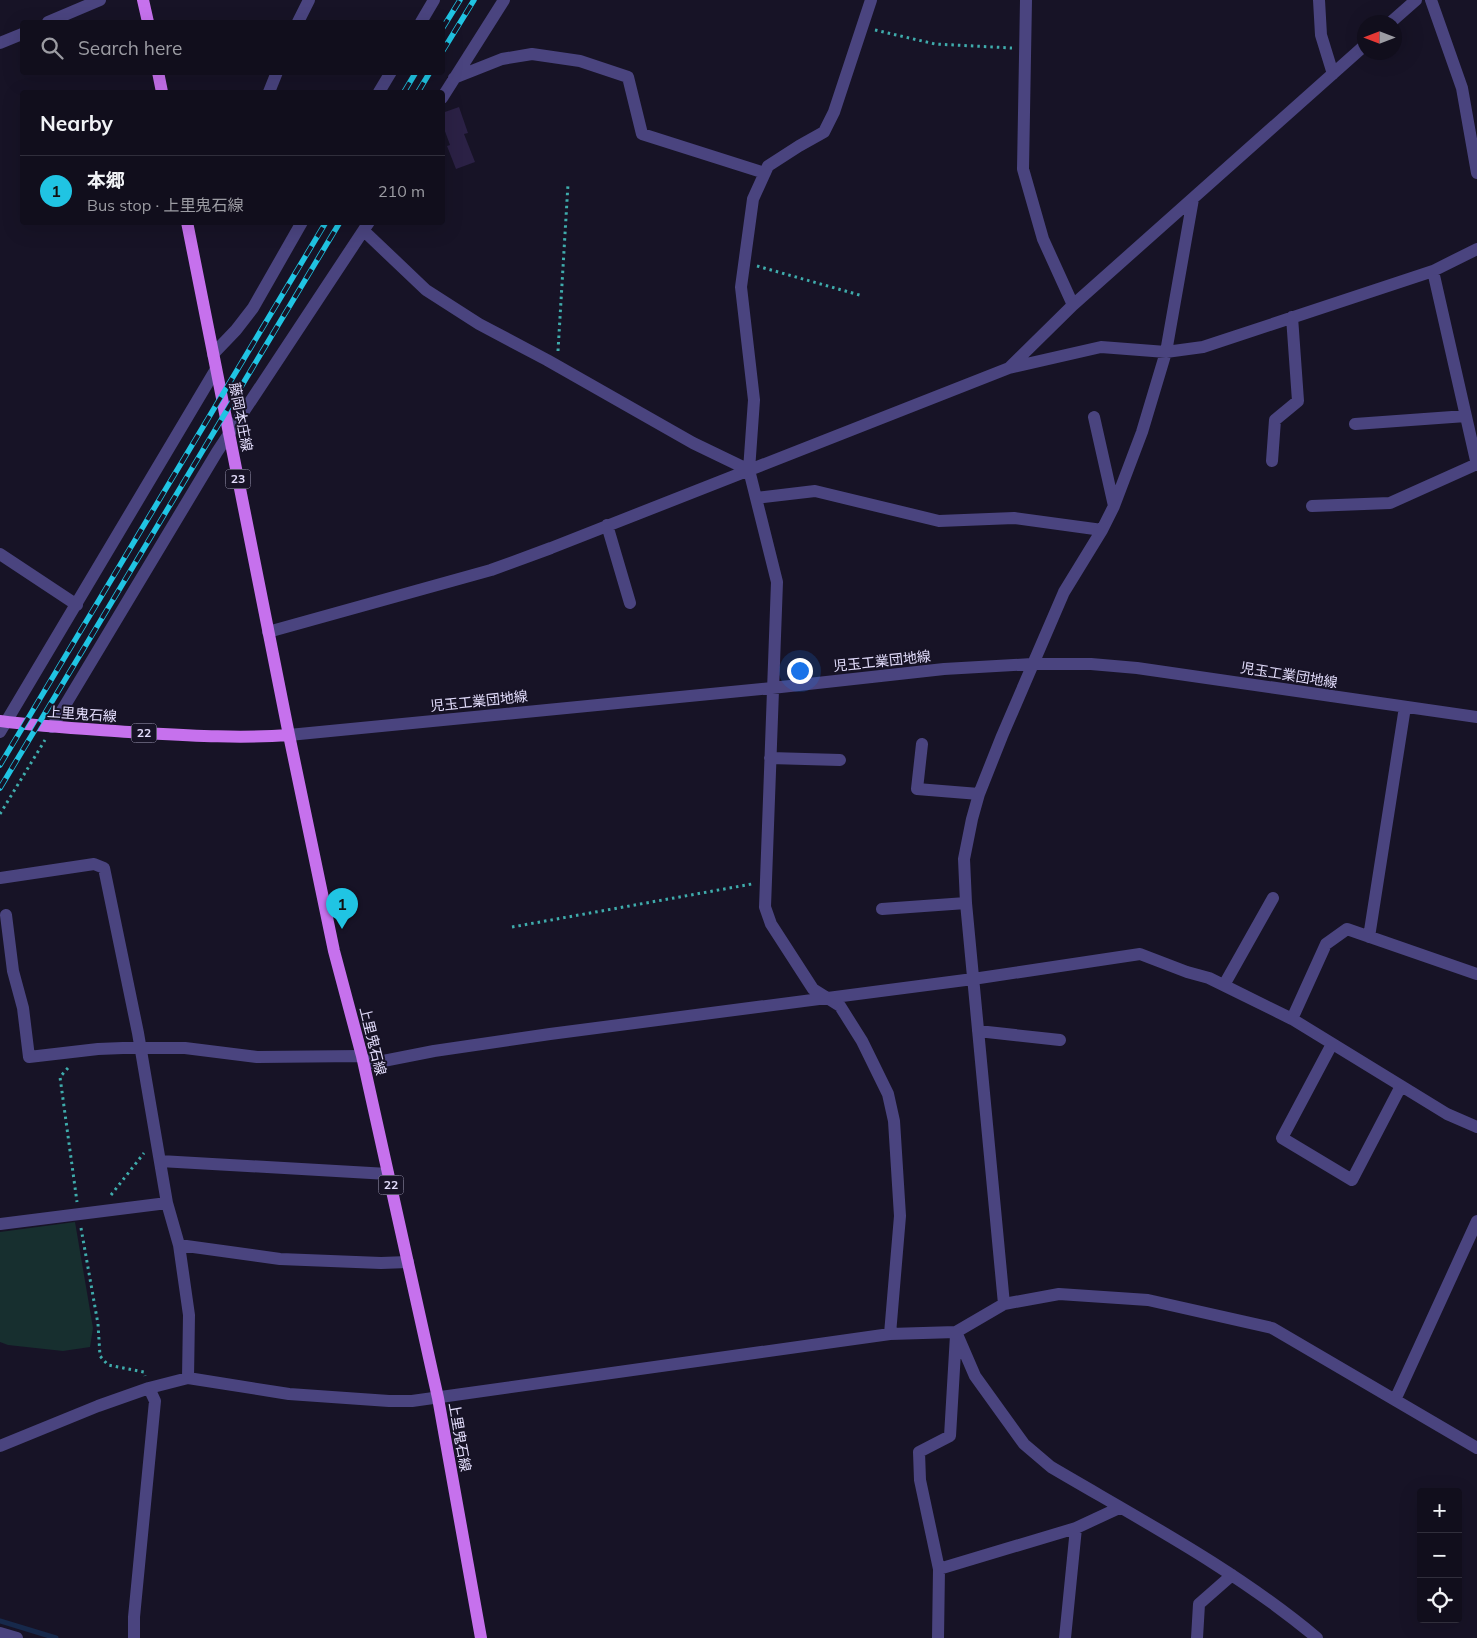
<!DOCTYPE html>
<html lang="en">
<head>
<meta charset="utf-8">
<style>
	:root { --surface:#110e1c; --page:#1a1725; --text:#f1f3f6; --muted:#9c9ca3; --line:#302e3b; --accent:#20c4e3 }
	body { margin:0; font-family:Mulish,"Noto Sans JP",sans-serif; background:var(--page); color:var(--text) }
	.controls { position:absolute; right:15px; bottom:15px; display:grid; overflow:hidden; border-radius:5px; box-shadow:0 5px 20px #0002 }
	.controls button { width:45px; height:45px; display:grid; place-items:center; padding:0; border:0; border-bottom:1px solid var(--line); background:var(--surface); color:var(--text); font:25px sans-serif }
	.compass { position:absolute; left:1357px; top:15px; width:45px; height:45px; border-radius:50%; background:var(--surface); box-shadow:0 5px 20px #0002; rotate:270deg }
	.you { position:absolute; left:799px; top:670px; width:18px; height:18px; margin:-12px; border:4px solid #fff; border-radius:50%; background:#1a73e8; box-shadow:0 0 0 8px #1a73e833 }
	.badge { display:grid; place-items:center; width:32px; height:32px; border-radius:50%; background:var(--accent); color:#111; font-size:16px; font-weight:700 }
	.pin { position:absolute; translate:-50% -41px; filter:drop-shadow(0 1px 2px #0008) }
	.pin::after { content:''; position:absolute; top:26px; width:18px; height:15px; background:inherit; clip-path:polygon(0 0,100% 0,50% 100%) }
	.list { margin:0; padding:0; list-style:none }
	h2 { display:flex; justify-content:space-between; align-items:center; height:65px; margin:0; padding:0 20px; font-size:21px }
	h2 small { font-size:16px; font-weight:400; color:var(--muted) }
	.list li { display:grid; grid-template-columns:32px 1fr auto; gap:15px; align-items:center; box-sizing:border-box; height:70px; padding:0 20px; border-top:1px solid var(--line) }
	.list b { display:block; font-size:19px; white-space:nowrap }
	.list p { margin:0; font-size:16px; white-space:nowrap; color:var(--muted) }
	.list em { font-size:16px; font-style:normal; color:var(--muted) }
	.icon { flex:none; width:28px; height:28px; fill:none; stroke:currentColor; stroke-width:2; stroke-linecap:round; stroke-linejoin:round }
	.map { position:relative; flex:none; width:1477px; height:1638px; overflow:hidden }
	.search { position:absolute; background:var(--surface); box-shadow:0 5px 20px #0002; left:20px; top:20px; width:425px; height:55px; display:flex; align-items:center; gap:12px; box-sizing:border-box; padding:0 18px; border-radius:5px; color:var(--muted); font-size:19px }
	.panel { position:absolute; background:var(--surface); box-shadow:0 5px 20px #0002; left:20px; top:90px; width:425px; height:135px; border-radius:5px }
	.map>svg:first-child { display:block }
	.green { fill:#172f2f }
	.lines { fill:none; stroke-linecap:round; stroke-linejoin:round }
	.stream { stroke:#17294b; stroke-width:5 }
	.building { fill:#2b2145 }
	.path { stroke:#3facac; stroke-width:3; stroke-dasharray:2.5 4; stroke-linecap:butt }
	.minor { stroke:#4a447f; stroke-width:12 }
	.major { stroke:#c671ed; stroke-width:12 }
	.rail-casing { stroke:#20c4e3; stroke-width:5.5 }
	.rail { stroke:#171326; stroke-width:4; stroke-dasharray:11; stroke-linecap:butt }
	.labels { text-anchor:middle; stroke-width:4; stroke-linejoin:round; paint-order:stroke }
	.shield { fill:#171326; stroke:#a5a0bb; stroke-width:1 }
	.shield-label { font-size:12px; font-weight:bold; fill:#e2dcfb }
	.street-label { font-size:14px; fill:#e2dcfb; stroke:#171326 }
</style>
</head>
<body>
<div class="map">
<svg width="1477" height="1638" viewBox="0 0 1477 1638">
	<rect width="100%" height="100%" fill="#171326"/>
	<path class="green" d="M75,1222L93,1328L90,1347L63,1351L8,1345L0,1342V1232Z"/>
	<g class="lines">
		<path class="stream" d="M0,1621L56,1638"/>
	</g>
	<path class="building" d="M459,107L468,133L464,134L475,162L456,169L447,146L450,145L442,123V113Z"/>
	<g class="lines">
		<path class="path" d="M875,30L935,44L1012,48
			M757,266L863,296
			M558,351L568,184
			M0,814L45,740
			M512,927L752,884
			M68,1068L60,1077L77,1202
			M111,1195L144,1153
			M81,1228L98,1324L100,1356L108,1365L144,1372L145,1376"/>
		<path class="minor" d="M871,0L834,112L824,132L799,146L768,166L753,199L741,287L754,400L749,470L777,582L765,907L771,924L813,989L840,1006L862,1041L888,1094L894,1121L900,1216L890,1334
			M1026,0L1023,169L1043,239L1073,305
			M1319,0L1321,35L1333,74
			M1431,0L1462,88L1477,173
			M48,22L100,0
			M298,22L309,0
			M421,22L434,0
			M1391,22L1416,0
			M0,43L22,34
			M454,78L502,59L532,54L580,61L628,77L642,134L765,173
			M269,92L277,72
			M379,92L391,72
			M442,98L504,0
			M364,231L426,290L479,324L547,360L693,443L749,470
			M1433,271L1477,465
			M213,354L236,330L253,308L302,222
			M1009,368L1073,305L1364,46
			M1094,417L1114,506
			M1355,424L1466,416
			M1272,461L1275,420L1298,401L1292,317
			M756,498L815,491L939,521L1014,518L1102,530
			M1312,506L1390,503L1477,464
			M607,525L630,603
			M0,554L77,605
			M268,632L491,570L551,548L1009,368L1101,347L1166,352L1203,347L1433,271L1477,249
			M52,727L217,452L369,222
			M0,732L216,369
			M289,735L772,688L944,669L1032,664H1091L1137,668L1477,717
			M922,744L917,789L979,794
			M770,758L840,760
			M0,878L94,864L104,868L138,1033L167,1203L179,1245L189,1315L188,1378
			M882,909L966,903
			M6,915L13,971L23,1008L29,1057L98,1049L123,1048H185L257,1057L362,1056L373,1063L434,1051L550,1034L973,979L1140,954L1187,972L1209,978L1292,1019L1447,1114L1477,1127
			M1369,937L1405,707
			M1224,985L1273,898
			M1292,1019L1326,944L1347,929L1477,974
			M978,1031L1060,1040
			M1332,1044L1282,1138L1352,1180L1401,1086
			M160,1161L388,1174
			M0,1224L167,1203
			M179,1245L280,1259L381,1263L408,1262
			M1004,1304L966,903L964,859L972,819L979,794L1002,736L1064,592L1102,530L1114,506L1142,432L1166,352L1193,199
			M956,1332L975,1376L1024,1444L1051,1467C1141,1520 1236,1570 1317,1638
			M1395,1400L1477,1221
			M0,1446L98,1406L149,1388L188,1378L289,1394L389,1401H412L890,1334L956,1332L1004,1304L1059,1294L1148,1300L1272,1328L1477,1448
			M939,1569L1076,1528L1119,1508
			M0,1633L17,1638
			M134,1638V1617L155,1401L149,1388
			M938,1638L939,1569L920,1480L919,1452L950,1436L956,1335
			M1065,1638L1076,1528
			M1197,1638L1199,1604L1232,1575"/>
		<path class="major" d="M143,0L148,22
			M158,72L162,92
			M187,222L289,735L334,951L362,1056L438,1398L481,1638
			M0,721C43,727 86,729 129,732C182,735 236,739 289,735"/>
		<defs>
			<path id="rail" d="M442,29L460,0
				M442,52L474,0
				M404,92L416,72
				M418,92L430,72
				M0,765L326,222
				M0,788L340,222"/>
		</defs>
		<use href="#rail" class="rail-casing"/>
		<use href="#rail" class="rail"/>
	</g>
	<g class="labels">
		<g class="shield">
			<rect x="225.5" y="469.5" width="25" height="19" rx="4"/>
			<rect x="131.5" y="723.5" width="25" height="19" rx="4"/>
			<rect x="378.5" y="1175.5" width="25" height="19" rx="4"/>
		</g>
		<g class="shield-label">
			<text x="238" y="483">23</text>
			<text x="144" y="737">22</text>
			<text x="391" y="1189">22</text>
		</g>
		<g class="street-label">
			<text transform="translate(241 417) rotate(79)" y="5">藤岡本庄線</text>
			<text transform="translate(882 661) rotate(-6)" y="5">児玉工業団地線</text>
			<text transform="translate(1289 675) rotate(9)" y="5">児玉工業団地線</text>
			<text transform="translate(479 701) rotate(-6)" y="5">児玉工業団地線</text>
			<text transform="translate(82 714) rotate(4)" y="5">上里鬼石線</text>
			<text transform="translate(373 1041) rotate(76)" y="5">上里鬼石線</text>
			<text transform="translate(460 1437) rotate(80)" y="5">上里鬼石線</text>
		</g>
	</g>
</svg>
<div class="controls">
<button>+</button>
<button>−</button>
<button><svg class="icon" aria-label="locate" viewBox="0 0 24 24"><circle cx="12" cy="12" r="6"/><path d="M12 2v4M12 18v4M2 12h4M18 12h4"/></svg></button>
</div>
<svg class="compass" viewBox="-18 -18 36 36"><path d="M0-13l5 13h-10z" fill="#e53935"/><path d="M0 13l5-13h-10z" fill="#9c9ca3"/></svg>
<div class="you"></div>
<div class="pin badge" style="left:342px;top:929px">1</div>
<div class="search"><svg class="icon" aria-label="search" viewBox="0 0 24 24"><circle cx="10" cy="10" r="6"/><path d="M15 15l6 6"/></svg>Search here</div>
<section class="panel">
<h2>Nearby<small></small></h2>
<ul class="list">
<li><span class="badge">1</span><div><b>本郷</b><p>Bus stop · 上里鬼石線</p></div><em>210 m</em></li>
</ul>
</section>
</div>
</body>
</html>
